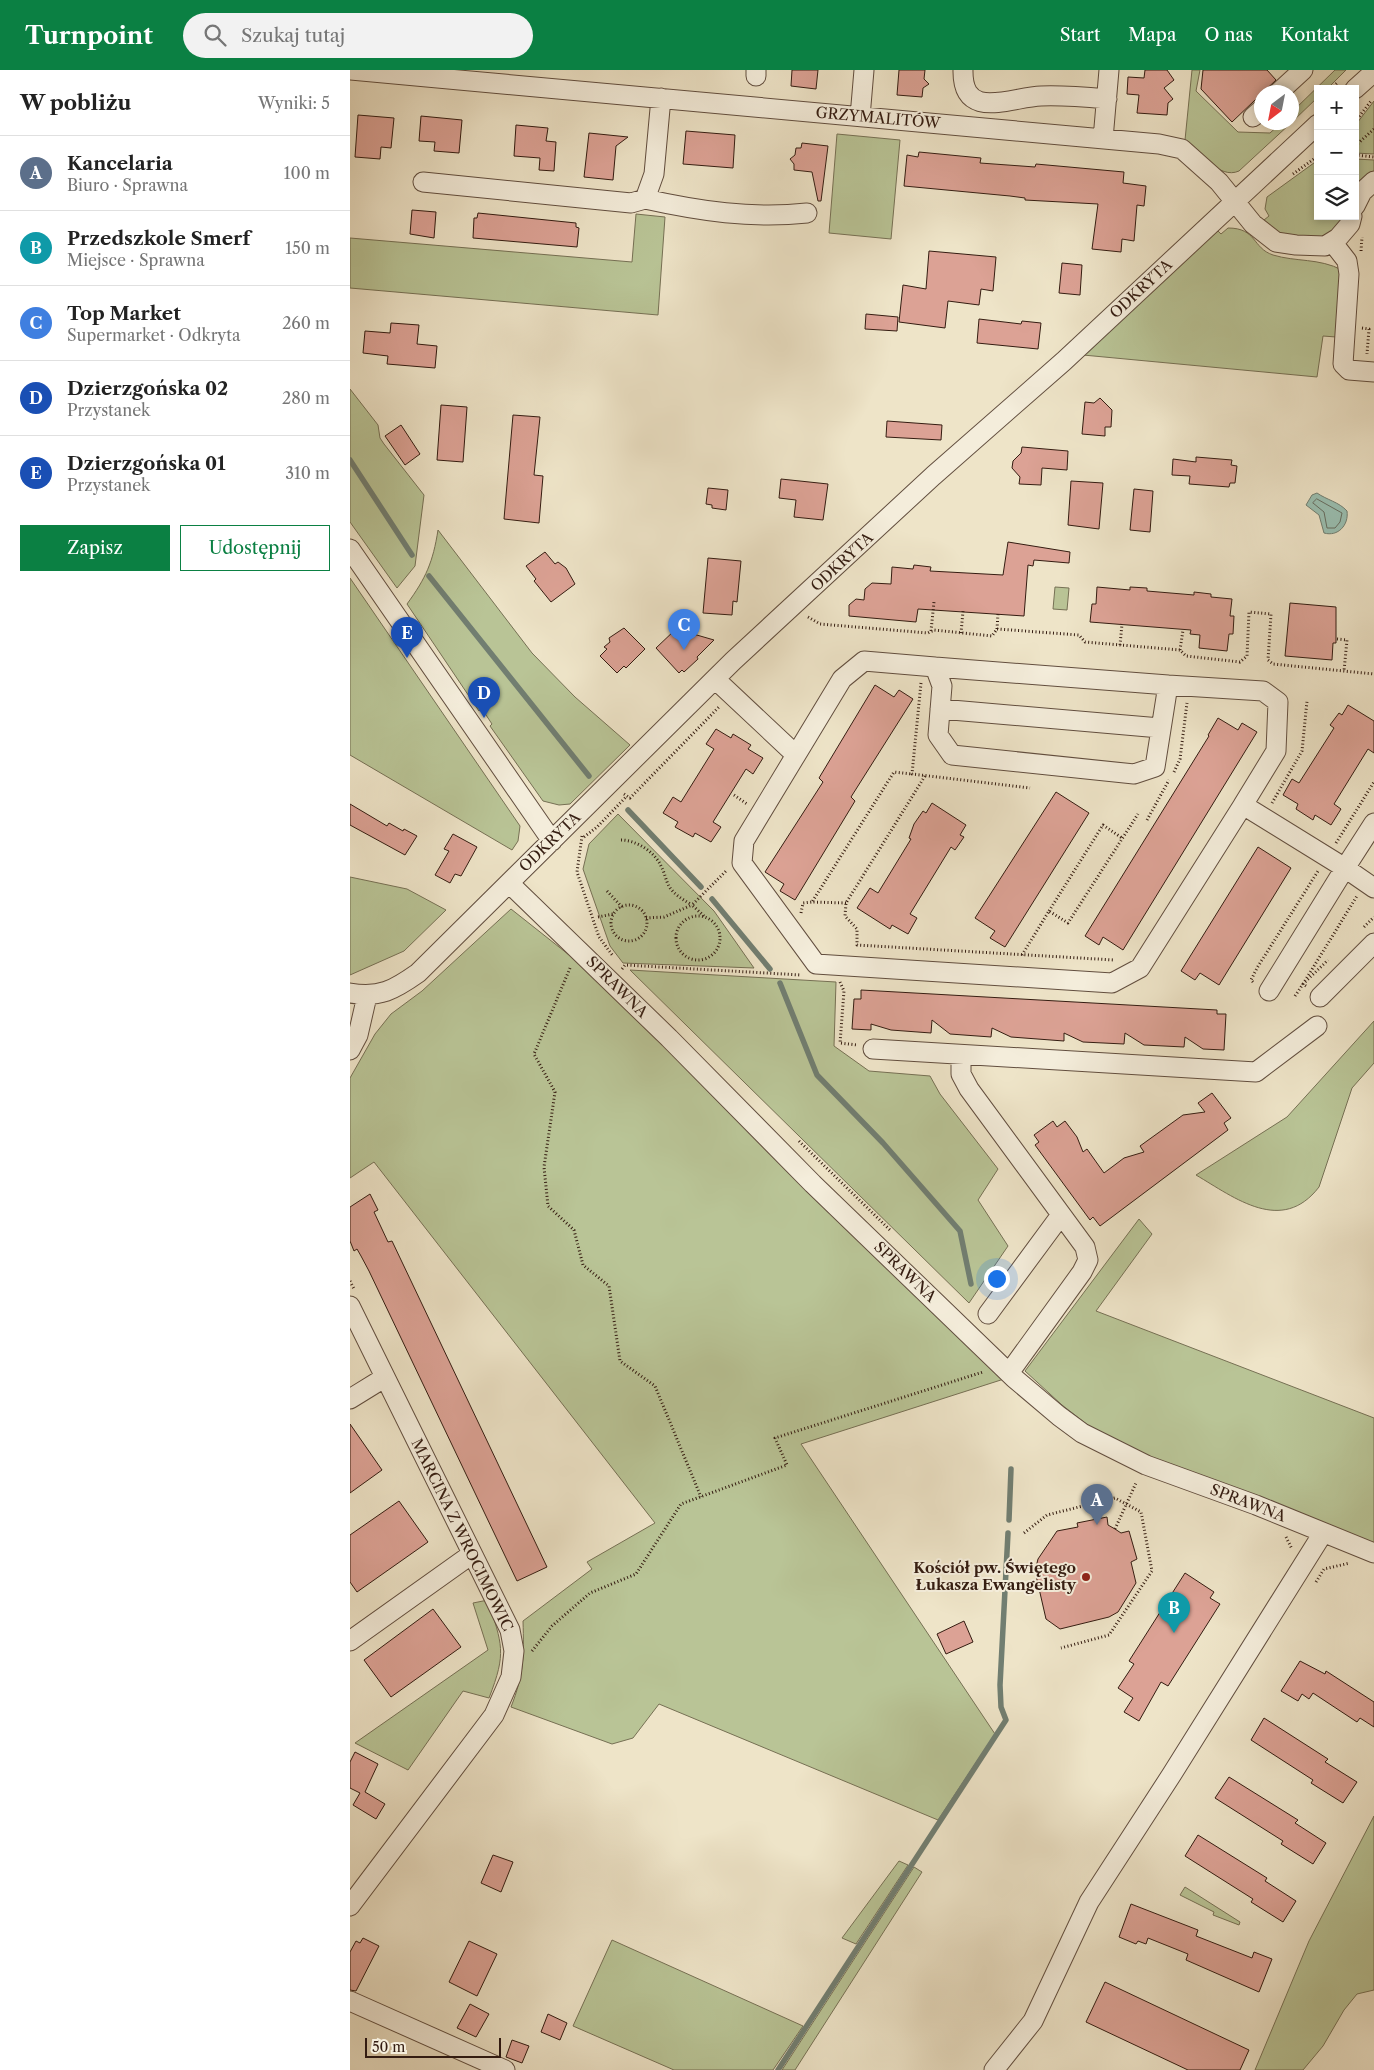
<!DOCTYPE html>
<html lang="pl">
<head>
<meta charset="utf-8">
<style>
	:root { --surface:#fff; --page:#f2f2f2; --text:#222; --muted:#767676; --line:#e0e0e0; --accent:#0b8043 }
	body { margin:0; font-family:"Libre Caslon Text",serif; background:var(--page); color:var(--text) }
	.controls { position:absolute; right:15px; top:15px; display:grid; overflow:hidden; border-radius:0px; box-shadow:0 2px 8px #0003 }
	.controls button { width:45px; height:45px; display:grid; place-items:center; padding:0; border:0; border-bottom:1px solid var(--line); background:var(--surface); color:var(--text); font:25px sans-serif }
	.compass { position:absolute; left:904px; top:15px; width:45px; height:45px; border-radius:50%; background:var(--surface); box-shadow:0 2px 8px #0003; rotate:212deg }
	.scale { position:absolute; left:15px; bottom:12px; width:136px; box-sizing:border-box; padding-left:5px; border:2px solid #341c11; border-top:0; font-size:14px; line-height:18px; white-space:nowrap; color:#341c11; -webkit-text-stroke:4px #f4eddb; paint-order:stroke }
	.you { position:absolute; left:646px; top:1208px; width:18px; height:18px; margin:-12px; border:4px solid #fff; border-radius:50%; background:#1a73e8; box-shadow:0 0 0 8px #1a73e833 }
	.badge { display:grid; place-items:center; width:32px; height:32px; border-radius:50%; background:var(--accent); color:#fff; font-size:16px; font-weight:700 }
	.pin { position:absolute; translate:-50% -41px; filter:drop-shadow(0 1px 2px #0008) }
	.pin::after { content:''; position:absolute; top:26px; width:18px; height:15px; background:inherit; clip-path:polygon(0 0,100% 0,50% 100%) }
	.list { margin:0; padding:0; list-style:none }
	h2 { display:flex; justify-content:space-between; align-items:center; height:65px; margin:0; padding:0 20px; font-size:21px }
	h2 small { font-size:16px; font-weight:400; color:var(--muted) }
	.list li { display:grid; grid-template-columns:32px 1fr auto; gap:15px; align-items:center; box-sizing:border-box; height:75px; padding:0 20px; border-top:1px solid var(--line) }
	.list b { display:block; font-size:19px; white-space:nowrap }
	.list p { margin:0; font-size:16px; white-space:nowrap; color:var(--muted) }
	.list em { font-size:16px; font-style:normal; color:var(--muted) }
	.actions { display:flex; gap:10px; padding:15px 20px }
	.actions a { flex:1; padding:11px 0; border:1px solid var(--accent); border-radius:0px; text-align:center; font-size:18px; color:var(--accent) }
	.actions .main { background:var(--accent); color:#fff }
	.icon { flex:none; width:28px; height:28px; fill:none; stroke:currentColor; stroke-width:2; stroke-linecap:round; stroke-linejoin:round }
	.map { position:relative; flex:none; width:1024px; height:2000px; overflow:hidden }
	header { display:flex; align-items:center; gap:30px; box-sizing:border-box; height:70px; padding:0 25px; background:var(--accent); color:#fff }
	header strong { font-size:24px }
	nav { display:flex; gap:28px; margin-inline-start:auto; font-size:18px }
	.search { width:350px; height:45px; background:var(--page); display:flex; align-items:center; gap:12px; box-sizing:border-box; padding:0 18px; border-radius:28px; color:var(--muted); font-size:19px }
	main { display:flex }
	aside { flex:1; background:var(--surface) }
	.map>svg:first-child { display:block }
	.green { fill:#b9c496; stroke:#767054 }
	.water { fill:#9abfb1; stroke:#717e71 }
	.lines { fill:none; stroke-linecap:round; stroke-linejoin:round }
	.shore { stroke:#676e61; stroke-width:1 }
	.stream { stroke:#717e71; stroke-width:5.5 }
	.building { fill:#dca295; stroke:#341c11 }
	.minor-casing { stroke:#624e3f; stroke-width:21 }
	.path { stroke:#341c11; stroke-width:3; stroke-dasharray:1 2.5; stroke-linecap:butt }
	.minor { stroke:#f4eddb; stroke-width:19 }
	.poi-dot { fill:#8f2418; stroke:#f4eddb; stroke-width:2 }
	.labels { text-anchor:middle; stroke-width:4; stroke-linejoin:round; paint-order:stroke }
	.street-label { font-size:15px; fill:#341c11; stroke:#f4eddb }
	.poi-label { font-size:15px; font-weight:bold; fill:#341c11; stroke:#f4eddb; text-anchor:end }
</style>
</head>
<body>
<header>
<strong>Turnpoint</strong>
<div class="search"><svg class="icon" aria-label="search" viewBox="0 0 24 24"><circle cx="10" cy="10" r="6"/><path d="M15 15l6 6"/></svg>Szukaj tutaj</div>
<nav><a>Start</a><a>Mapa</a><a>O nas</a><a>Kontakt</a></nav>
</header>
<main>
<aside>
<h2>W pobliżu<small>Wyniki: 5</small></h2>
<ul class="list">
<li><span class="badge" style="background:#5c6f8a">A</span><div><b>Kancelaria</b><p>Biuro · Sprawna</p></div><em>100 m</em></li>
<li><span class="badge" style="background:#0f9aa8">B</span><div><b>Przedszkole Smerf</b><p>Miejsce · Sprawna</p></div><em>150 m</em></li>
<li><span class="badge" style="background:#3f7fe0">C</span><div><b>Top Market</b><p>Supermarket · Odkryta</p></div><em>260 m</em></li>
<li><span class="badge" style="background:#1a4fb4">D</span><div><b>Dzierzgońska 02</b><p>Przystanek</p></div><em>280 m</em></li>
<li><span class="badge" style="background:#1a4fb4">E</span><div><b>Dzierzgońska 01</b><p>Przystanek</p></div><em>310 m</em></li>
</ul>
<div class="actions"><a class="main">Zapisz</a><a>Udostępnij</a></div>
</aside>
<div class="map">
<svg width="1024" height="2000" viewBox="0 0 1024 2000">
	<rect width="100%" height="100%" fill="#eee4c8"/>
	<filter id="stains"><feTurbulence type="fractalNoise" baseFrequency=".004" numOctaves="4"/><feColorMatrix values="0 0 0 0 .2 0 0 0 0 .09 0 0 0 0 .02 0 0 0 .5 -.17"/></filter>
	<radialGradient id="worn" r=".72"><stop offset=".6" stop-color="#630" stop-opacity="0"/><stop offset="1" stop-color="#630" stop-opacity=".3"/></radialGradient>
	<path class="green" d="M842,0H850L846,21L888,62L920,63L931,53H941L889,101C869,110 849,81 835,70Z
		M985,0H996L977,19H968V27L942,52V42Z
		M1024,31V84L1005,83V59L1009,55L1007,53Z
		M487,64L550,70L541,169L479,163Z
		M1005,89L1024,90V102L1005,117Z
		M968,90V146H993C991,152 988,159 983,163C971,171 942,169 929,163C923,161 919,154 914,150L919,146L915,139L917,127Z
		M286,144L315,147L308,245L0,218V168L282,192Z
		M878,158C907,158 902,178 923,185C946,192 969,188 992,200L986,267L973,266L967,307L733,285L867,160L871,164Z
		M0,319L28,355L30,368L34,374L74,425L65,496L47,518L0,452Z
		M88,460L182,583L225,627L280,675L220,734L209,735L193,731L140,656L142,654L132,639L129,641L57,534C76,508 83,492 88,460Z
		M0,508L170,756L168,771L162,780L0,685Z
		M705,517L719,518L717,540L703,539Z
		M268,744L364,841L404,898L273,893L260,876L233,799L239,774Z
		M0,807L57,819L96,840L54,881L0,905Z
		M161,839L233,896L654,1309L451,1374L645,1664L588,1750L309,1634L283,1668L262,1674L161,1637C174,1604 174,1586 173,1551L242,1499L237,1492L305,1453L24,1092L0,1108V1008L25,964L41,944L72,921Z
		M280,900L486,912L484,976L519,1001L580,1006L590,1024L648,1099L628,1130L658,1176L619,1233Z
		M1024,951V993L1002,1018L969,1117C932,1165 885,1128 846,1105L937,1047Z
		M789,1149L802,1164L746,1241L1024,1348V1473L802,1388L743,1359L712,1335L675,1301Z
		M138,1530C152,1575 157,1582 139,1628L113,1621L58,1700L5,1673L138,1580L123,1533Z
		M1024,1746V1920L1007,1924L994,1940L973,1976L953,2000H905L959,1871Z
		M549,1791L558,1795L506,1874L492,1868Z
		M564,1797L572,1802L445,2000H432Z
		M835,1817L890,1852L889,1855L863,1845L864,1842L830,1825Z
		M262,1870L453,1956L423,2000H324L223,1956Z"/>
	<path class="water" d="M967,423C977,430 989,432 997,441C999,455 988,467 974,463L969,445L956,435L962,425Z"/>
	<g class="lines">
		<path class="shore" d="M967,429L992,443L990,452L985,458H977L974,442L963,433Z"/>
		<path class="stream" d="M0,390L62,485
			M79,506L239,706
			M278,740L351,817
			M362,829L420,899
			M430,913L467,1005L533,1073L610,1161L621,1214
			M659,1450L661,1399
			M428,2000L656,1650L651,1637L650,1615L658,1463"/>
	</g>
	<path class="building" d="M442,0H468L466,19L441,16Z
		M549,0H575L574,9L579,14L573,18L572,27L547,25Z
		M795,0H817L824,10L814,18L823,29L818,33L817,45L787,43L789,25L777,24L778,7L794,8Z
		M853,0H917L926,10L882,52L851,19Z
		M8,45L44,48L41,78L31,77L30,89L5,87Z
		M71,46L112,50L109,83L84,81L85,72L69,71Z
		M166,55L198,58L196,71L206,72L204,101L189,100L190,88L164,86Z
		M336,61L385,65L383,98L333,94Z
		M239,63L278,67L266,76L263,110L234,107Z
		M452,73L478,76L471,131H468L462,102L444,100V94L440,89L445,85L446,78H451Z
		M569,82L631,88L630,93L685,97L686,94L774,102L773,113L796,116L794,136L787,135L784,171L772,169L771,182L742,179L748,134L675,130V128L660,126L554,116L557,85L568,87Z
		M62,140L86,142L84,168L60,164Z
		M128,143L226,153V157L229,158L227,177L123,168L124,148H127Z
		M579,181L646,187L643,221L631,219L629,235L598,231L595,258L549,252L553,215L576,219Z
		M712,193L732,195L730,225L709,223Z
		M516,244L548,247L547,261L515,259Z
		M629,249L671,254L672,251L691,253L688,279L627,273Z
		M41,253L69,255L67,274L87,276L85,298L37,294L38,286L13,283L15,261L40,263Z
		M750,328L762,340L761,357H755V366L732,364L735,332L744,333Z
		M91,335L117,337L113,392L87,390Z
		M163,345L190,347L184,405L193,406L189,453L154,449Z
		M537,351L592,355L591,370L536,367Z
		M51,355L70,384L55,395L35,366Z
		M672,377L718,381L717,400L692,398L691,415L669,414L670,407L662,398L663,391L671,383Z
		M846,387L882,390L881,395L887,396L885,413H880L879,417L839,414L840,406L822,405L823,389L846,392Z
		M431,409L478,414L473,450L444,447L446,430L429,428Z
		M721,411L753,413L749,459L718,455Z
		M358,418L378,420L376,440L362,438V435L356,434Z
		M784,419L803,421L800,462L780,460Z
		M658,472L720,482L719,493L684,490L683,496L678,495L674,546L568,539L566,552L499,546V535L506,529L514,530L515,519L522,513L541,514L542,497L563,499L564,495L581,497L580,501L653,505Z
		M195,482L205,494L208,492L216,498L225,514L201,532L184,511L186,509L176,496Z
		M358,488L391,491L387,532L383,531L382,545L353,543Z
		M747,517L780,520V517L797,518V521L844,525V522L861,524V527L882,529L880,546H884L883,564H879L877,581L849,578L850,565L840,564L841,560L740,552L742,534H746Z
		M940,533L986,537V573H983L982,590L935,586Z
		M274,558L295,579L276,598L274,596L267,603L250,586L257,579L254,577L260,572L259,568Z
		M326,559L364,570L347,587L348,589L334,602L332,600L329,603L306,578Z
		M525,615L544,627L549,620L563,629L501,727L505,731L445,830L430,821L434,814L415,802L473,712L469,708Z
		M998,635L1024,651V683L1018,679L984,734L991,739L981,755L965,745L963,750L946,739L948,734L933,725L942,709L949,713L984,658L980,655L989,643L992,645Z
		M868,648L888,660L892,653L907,662L773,880L753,867L749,875L735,866L859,666L858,665Z
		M366,659L381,668L383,664L401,675L398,679L413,688L403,704L396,699L363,752L371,757L361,772L345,763L343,767L325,757L328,752L313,743L323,727L331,732L364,679L356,674Z
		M706,722L739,743L655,877L640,868L645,861L625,848Z
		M582,733L616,755L610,765L614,767L605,780L601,777L560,844L567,848L558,864L542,855L540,859L507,838L520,818L528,823L561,769L559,768L564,754L573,741L576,743Z
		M0,734L37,756L39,753L53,761L54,759L67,766L55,785L0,755Z
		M103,764L127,777L111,806L105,804L100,813L85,805L99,781L94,779Z
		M908,777L941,798L869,915L850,903L845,910L831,901Z
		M511,920L867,940V944H876L874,980L853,979L835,967L834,977L794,975L775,963L774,974L733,972L714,963V971L661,967L642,958L641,967L600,964L582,950L581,963L541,960L521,954V960L502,959L504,929H511Z
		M862,1023L881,1048L874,1053L878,1060L750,1156L743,1147L740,1150L685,1075L689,1072L684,1065L703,1051L707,1057L715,1051L727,1067L733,1082L737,1079L754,1103L774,1088L794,1082L790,1076L833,1045L855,1042L848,1033Z
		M20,1124L28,1140L24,1142L38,1172L42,1171L197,1497L167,1511L19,1201L11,1186L7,1179L4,1181L0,1171V1137Z
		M0,1354L32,1400L0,1423Z
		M49,1431L78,1472L7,1522L0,1512V1465Z
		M757,1447L758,1455L765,1459L771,1463L779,1461L787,1489L781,1492L786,1513L768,1542L759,1547L710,1559L696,1549L685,1501L688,1489L707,1461L728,1457L727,1453Z
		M835,1503L864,1522L860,1528L870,1534L818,1616L811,1612L789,1651L774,1642L783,1628L768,1618L784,1594L779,1591Z
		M83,1539L111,1577L41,1627L14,1590Z
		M614,1551L623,1572L596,1584L587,1564Z
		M950,1591L975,1604L976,1601L1024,1632V1657L1010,1648L1007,1652L963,1623L959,1629L952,1624L948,1631L931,1621Z
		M914,1648L978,1689L975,1692L1007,1712L993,1733L961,1713L963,1710L901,1670Z
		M5,1682L28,1694L15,1722L35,1734L26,1749L3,1735L10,1723L0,1718V1692Z
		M879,1707L948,1750L945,1753L976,1773L963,1794L931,1774L933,1771L865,1728Z
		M848,1765L917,1808L915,1811L946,1831L933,1852L901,1832L903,1829L835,1786Z
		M143,1785L163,1792L151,1822L131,1813Z
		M781,1834L848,1860L846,1866L902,1888L904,1882L922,1889L909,1922L836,1890L838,1884L798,1868L796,1874L788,1871L786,1874L769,1867Z
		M13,1868L29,1876L6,1921L0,1920V1882L6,1871L10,1873Z
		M119,1871L147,1884L127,1926L99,1912Z
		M755,1912L899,1980L890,2000H838L736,1952Z
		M120,1934L139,1944L126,1967L107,1958Z
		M198,1944L217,1953L210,1970L191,1962Z
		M162,1970L179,1976L172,1993L156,1987Z"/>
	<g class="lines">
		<defs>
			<path id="minor" d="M0,0L809,74L832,79L869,112L903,154L926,172L946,175L975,176L988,168L1000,154L1002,146
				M613,0C612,52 661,27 691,26C713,25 735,27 757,29
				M406,6V0
				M1005,19L1024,2
				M929,22L953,0
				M510,47L514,0
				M903,47L912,39
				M753,69L759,0
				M73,112L281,133L295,129L304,104L311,28
				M295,129C349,141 402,149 457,143
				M1005,136L1012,122L1024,111
				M983,173L997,191L999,204L993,294L999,300L1024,302
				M0,479L202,771
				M585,597L818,615
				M365,609L446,685L492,609L514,591L585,597L592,616L588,665L602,685L784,704L805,697L818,615L913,621L928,632L926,681L893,735L995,798L1024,753
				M590,639L810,658
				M446,685L394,771L392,793L466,894L762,913L790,898L893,735
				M159,813L319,968L463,1114L664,1308L709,1346L732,1363L796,1395L906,1435L1024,1483
				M919,921L995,798L1024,818
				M0,923C30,928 44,920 68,903L383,591L583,406L714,291L968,54
				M970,927L1024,873
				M523,979L906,1002L967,956
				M0,980L8,965L17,926
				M611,986V1004L619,1019L735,1177L738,1190L732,1202L659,1303
				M0,1236L160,1560L164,1581L161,1607L144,1645L0,1836
				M638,1244L711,1145
				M0,1329L34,1308
				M0,1571L122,1484
				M0,1931L155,2000
				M644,2000L683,1951L739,1832L822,1704L973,1463"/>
		</defs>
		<use href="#minor" class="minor-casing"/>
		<path class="path" d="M981,19L988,12
			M1005,52L1021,31
			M1005,76L1024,59
			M1005,85L1024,87
			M943,104L968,86
			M1011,181L1012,167
			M1012,258L1019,259L1017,284
			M458,547L470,554L578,563L584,560L642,566L647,559L729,565L735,572L830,580L836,586L890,592L897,586L899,542L921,544L918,590L923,594L1024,604
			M647,559L648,544
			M581,561L584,532
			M611,563L613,541
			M987,569L997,570L994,601
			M770,575L772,554
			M830,580L833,560
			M571,613L562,704L680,718
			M824,702L830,689L837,633
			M575,706L496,833L495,846L507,859V875L764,890
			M274,724L280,728L369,637
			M384,725L397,734
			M922,733L952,681L957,631
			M797,750L819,710
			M232,766L227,802L249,867L263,886
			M234,767L247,757L277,726
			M271,770C286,770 305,782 311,796C315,803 316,812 320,818C326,826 334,830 342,835
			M986,773L1024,712
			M257,821L272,837
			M496,833L462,832L544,702L562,704
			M261 853a18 18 0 1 1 36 0a18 18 0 1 1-36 0Z
			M699,841L753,755L772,768
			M451,843L453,833L462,832
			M354,846L342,835L377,800
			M326 868a22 22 0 1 1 44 0a22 22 0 1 1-44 0Z
			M248,847L263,844
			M296,848L314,847L342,835
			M1014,857L1024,847
			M672,885L699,841L718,853L788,744
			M220,898L184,984L205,1022L194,1097L198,1136L224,1160L233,1195L259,1216L270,1291L305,1316L351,1427
			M272,899L275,895L451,905
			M490,912L494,921L490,973L507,975
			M903,912L901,910L907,898L968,801
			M956,916L953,914L1007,826
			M945,926L953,914L978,890
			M449,1071L541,1161
			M0,1211L4,1219
			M765,1459L786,1413
			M674,1463L697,1445L765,1428L791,1442L802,1501L759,1565L711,1578
			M936,1467L942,1479
			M966,1512L974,1499L1000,1493
			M182,1581L202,1556L240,1523L286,1504L331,1434L437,1395L425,1368L633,1302"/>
		<use href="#minor" class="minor"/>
	</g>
	<circle class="poi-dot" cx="736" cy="1507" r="5"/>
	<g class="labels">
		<g class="street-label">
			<text transform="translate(528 48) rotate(5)" y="5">GRZYMALITÓW</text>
			<text transform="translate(791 219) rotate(-43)" y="5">ODKRYTA</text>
			<text transform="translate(492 492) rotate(-43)" y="5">ODKRYTA</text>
			<text transform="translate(200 772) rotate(-44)" y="5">ODKRYTA</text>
			<text transform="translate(267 917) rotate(45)" y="5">SPRAWNA</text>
			<text transform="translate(555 1202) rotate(44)" y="5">SPRAWNA</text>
			<text transform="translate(898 1433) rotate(21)" y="5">SPRAWNA</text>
			<text transform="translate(112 1465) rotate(64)" y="5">MARCINA Z WROCIMOWIC</text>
		</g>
		<g class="poi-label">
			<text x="726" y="1503">Kościół pw. Świętego<tspan x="726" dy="17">Łukasza Ewangelisty</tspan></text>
		</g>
	</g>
	<rect width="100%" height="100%" filter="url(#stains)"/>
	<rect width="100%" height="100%" fill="url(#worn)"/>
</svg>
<div class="controls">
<button>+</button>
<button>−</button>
<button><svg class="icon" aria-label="layers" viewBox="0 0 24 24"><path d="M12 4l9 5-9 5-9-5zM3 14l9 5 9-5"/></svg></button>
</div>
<svg class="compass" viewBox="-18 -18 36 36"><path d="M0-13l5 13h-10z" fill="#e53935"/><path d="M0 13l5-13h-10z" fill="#767676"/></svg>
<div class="scale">50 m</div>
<div class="you"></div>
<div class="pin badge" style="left:747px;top:1455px;background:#5c6f8a">A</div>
<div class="pin badge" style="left:824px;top:1563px;background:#0f9aa8">B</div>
<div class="pin badge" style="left:334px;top:580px;background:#3f7fe0">C</div>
<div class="pin badge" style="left:134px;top:648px;background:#1a4fb4">D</div>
<div class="pin badge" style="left:57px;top:588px;background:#1a4fb4">E</div>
</div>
</main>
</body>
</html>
